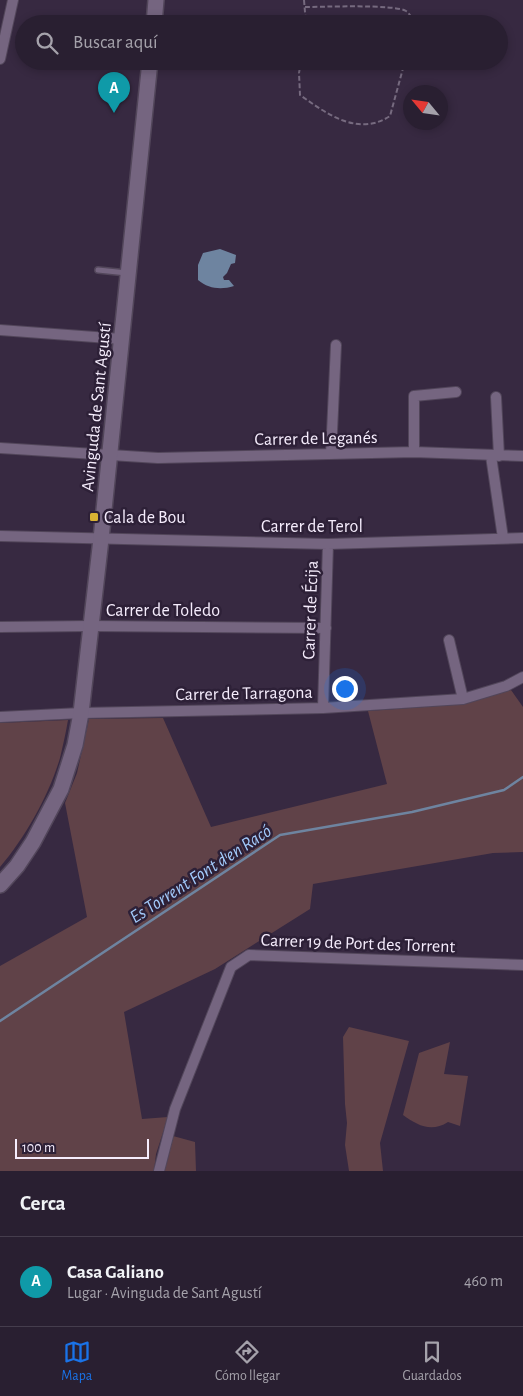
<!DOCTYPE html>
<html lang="es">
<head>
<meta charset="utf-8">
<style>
	:root { --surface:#291f31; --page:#352c3d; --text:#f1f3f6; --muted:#a5a2ab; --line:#453d4d; --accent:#1a73e8 }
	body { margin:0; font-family:"Alegreya Sans",sans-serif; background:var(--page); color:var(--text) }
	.compass { position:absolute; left:403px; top:85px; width:45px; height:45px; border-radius:50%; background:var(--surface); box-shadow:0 2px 8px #0003; rotate:299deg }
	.scale { position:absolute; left:15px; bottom:12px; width:134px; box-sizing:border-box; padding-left:5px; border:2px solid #f5ecfc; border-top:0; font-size:14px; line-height:18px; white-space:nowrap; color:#f5ecfc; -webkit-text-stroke:4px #2d2037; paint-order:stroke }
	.you { position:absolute; left:344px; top:688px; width:18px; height:18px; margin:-12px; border:4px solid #fff; border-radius:50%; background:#1a73e8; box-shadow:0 0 0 8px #1a73e833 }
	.badge { display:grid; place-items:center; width:32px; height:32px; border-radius:50%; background:var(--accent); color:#fff; font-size:16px; font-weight:700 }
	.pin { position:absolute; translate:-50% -41px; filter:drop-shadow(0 1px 2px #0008) }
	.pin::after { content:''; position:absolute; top:26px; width:18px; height:15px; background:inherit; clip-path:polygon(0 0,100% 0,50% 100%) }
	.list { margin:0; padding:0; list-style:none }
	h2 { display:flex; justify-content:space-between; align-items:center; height:65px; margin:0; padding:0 20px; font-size:21px }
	h2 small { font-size:16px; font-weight:400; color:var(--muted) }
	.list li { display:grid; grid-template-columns:32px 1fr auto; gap:15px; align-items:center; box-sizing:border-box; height:90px; padding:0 20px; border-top:1px solid var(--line) }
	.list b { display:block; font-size:19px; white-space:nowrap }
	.list p { margin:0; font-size:16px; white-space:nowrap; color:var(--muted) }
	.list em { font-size:16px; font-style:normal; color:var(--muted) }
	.icon { flex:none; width:28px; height:28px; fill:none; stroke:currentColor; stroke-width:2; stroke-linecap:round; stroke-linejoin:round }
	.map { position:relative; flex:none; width:523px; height:1171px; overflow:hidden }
	.search { position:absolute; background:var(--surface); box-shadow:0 2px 8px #0003; left:15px; right:15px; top:15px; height:55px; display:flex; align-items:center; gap:12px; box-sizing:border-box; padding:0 18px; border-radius:28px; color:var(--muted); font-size:19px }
	.sheet { height:155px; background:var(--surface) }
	nav { display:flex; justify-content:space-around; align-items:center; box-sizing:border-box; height:70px; border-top:1px solid var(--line); background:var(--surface); font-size:14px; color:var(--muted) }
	nav a { display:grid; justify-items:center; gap:2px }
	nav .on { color:var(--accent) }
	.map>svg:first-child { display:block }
	.green { fill:#604248 }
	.water { fill:#6e84a0 }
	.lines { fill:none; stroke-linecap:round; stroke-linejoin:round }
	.stream { stroke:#6e84a0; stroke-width:2.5 }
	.lane-casing { stroke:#52465a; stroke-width:8 }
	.street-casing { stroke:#52465a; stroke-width:12 }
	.secondary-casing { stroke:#52465a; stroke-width:18 }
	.path { stroke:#766a7f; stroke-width:2; stroke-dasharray:5 2.5; stroke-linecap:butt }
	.lane { stroke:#756580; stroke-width:5 }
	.street { stroke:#756580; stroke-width:10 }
	.secondary { stroke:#756580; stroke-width:15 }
	.poi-dot { fill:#dab333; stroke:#2d2037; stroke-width:2 }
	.labels { text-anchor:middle; stroke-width:5; stroke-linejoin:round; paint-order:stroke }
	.street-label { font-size:18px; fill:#f5ecfc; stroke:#2d2037 }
	.poi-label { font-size:18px; fill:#f5ecfc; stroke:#2d2037; text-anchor:start }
	.water-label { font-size:19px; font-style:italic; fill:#a3cafb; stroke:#2d2037 }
</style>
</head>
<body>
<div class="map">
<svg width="523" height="1171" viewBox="0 0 523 1171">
	<rect width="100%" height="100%" fill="#372941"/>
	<path class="green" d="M511,690L523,707V852L493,853L313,884L310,909L215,969L124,1012L142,1119L168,1117L156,1154L154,1171H0V966L87,917L65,803L77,773L89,719L163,718L211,827L387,784L368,711L465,704Z
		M68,720C66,732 63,745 60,758C49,795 25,838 0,867V723Z
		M349,1027L409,1041L380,1143L383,1171H349L345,1145L347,1123L345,1104L343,1037Z
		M450,1042L444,1074L468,1076L460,1126L448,1122C431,1133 417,1125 403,1115L419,1053Z
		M173,1136L195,1142L196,1171H163Z"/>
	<path class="water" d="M220,249L236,255L235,263L231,264L227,273L223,277L224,280H229L234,286C221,290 209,289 198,280V265L203,253Z"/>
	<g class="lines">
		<path class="stream" d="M0,1021L280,835L412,812L504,790L523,777"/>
		<defs>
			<path id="lane" d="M98,270L127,273"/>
			<path id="street" d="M0,59L13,0
				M0,330L122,339
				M496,397L499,456
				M0,448L158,458L414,452L523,456
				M414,452V396L456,392
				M331,454L336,345
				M491,456L503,538
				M0,536L328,544L523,538
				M0,627L91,626L326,628
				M449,640L463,699
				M323,708L328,544
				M0,717L81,713L323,708L463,699L506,686L523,677
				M159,1171L175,1109L231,967L249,955L523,965"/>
			<path id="secondary" d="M154,24L156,0
				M0,885L17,866L33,842L61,789L75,745L81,713L101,539L150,61"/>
		</defs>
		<use href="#lane" class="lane-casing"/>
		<use href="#street" class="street-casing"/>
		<use href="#secondary" class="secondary-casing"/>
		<path class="path" d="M304,0L306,24
			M305,7C322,7 395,4 406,11C410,14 413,19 414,24
			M301,61L299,73L300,95C327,114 358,137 390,116L405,61"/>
		<use href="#lane" class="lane"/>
		<use href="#street" class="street"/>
		<use href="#secondary" class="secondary"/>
	</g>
	<rect class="poi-dot" x="89" y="512" width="10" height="10" rx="2.5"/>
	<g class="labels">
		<g class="street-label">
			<text transform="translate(96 407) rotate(-84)" y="6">Avinguda de Sant Agustí</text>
			<text transform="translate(316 438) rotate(-1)" y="6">Carrer de Leganés</text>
			<text x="312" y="532">Carrer de Terol</text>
			<text x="163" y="616">Carrer de Toledo</text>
			<text transform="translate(310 610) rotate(-88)" y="6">Carrer de Écija</text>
			<text transform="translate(244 693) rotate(-1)" y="6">Carrer de Tarragona</text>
			<text transform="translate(358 943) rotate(2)" y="6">Carrer 19 de Port des Torrent</text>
		</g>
		<g class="poi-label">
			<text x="104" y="523">Cala de Bou</text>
		</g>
		<g class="water-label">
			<text transform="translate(200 873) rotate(-33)" y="7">Es Torrent Font d'en Racó</text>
		</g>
	</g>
</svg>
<svg class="compass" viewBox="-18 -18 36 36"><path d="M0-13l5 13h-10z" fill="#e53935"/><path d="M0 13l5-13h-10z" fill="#a5a2ab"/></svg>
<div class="scale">100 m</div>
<div class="you"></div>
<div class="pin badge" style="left:114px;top:113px;background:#0f9aa8">A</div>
<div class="search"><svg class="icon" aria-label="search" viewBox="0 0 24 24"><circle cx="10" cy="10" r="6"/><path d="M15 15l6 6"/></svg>Buscar aquí</div>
</div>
<section class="sheet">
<h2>Cerca<small></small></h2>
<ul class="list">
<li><span class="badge" style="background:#0f9aa8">A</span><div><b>Casa Galiano</b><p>Lugar · Avinguda de Sant Agustí</p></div><em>460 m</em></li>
</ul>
</section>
<nav>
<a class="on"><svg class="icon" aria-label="map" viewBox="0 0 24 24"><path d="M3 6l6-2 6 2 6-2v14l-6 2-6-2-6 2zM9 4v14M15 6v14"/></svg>Mapa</a>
<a><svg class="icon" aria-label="directions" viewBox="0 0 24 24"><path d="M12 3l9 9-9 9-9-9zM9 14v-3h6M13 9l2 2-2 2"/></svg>Cómo llegar</a>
<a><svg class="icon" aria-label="saved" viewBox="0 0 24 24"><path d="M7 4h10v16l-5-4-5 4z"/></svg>Guardados</a>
</nav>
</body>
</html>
